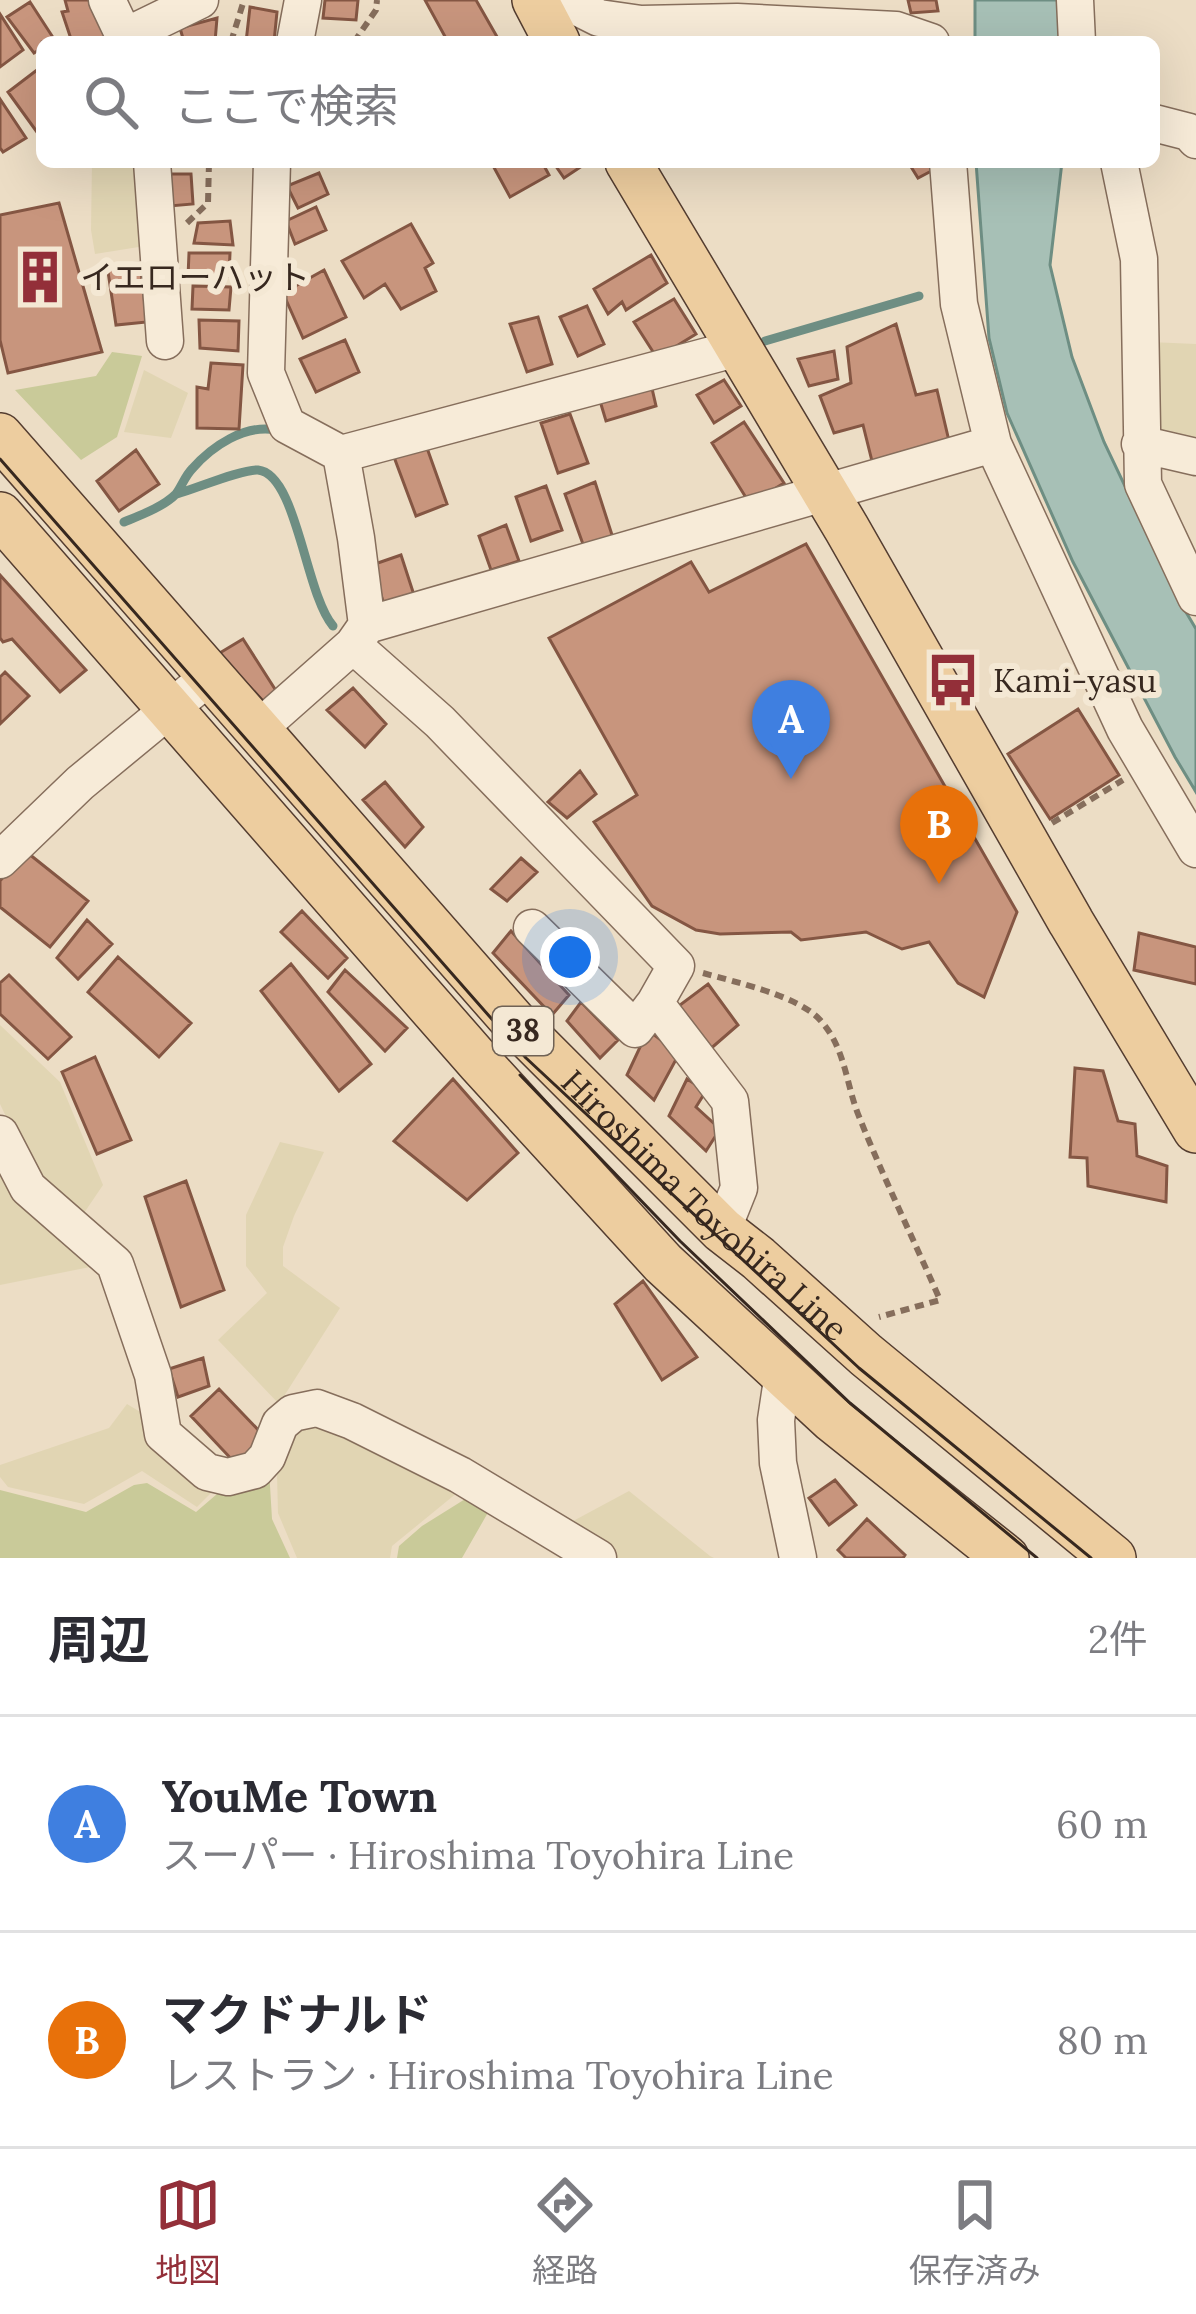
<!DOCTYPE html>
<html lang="ja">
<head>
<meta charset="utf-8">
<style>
	:root { --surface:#fff; --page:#f2f2f3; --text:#2b2b33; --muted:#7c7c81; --line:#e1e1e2; --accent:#932f39 }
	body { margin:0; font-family:Lora,"Noto Sans JP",serif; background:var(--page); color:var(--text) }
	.you { position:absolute; left:570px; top:957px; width:42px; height:42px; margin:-30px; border:9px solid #fff; border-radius:50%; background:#1a73e8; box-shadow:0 0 0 18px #1a73e833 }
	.badge { display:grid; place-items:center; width:78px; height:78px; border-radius:50%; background:var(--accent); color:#fff; font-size:39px; font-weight:700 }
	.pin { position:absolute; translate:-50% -99px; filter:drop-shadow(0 3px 6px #0008) }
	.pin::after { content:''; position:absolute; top:63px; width:42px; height:36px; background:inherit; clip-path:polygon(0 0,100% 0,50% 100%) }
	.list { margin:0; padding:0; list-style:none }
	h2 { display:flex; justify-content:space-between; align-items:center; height:156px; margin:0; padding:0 48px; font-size:51px }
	h2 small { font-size:39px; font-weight:400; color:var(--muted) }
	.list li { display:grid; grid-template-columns:78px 1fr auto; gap:36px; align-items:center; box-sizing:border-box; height:216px; padding:0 48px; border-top:3px solid var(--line) }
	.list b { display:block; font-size:45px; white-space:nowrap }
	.list p { margin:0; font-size:39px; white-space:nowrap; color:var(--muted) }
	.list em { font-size:39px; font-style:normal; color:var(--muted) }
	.icon { flex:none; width:66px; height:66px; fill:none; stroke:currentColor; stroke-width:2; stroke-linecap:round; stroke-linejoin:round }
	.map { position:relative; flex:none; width:1196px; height:1558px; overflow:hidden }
	.search { position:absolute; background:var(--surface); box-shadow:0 12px 48px #0002; left:36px; right:36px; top:36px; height:132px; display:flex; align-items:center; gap:30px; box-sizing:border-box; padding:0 42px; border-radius:18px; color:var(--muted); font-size:45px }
	.sheet { height:588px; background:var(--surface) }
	nav { display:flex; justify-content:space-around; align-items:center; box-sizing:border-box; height:168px; border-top:3px solid var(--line); background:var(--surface); font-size:33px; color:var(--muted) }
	nav a { display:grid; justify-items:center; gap:6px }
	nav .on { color:var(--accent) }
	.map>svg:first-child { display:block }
	.farmland { fill:#e1d5b3 }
	.green { fill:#c9ca99 }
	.water { fill:#a7c0b6; stroke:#6e8e83; stroke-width:3 }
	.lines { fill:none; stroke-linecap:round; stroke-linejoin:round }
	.stream { stroke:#6e8e83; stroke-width:9 }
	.building { fill:#c8957d; stroke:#845643; stroke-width:3 }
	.minor-casing { stroke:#866e5c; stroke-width:39 }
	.major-casing { stroke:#543d30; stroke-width:48 }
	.path { stroke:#866e5c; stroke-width:6; stroke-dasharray:9 6; stroke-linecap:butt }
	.minor { stroke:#f7ebd8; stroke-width:36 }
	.major { stroke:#edcd9f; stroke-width:45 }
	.tram { stroke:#37281f; stroke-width:3 }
	.labels { text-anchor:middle; stroke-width:12; stroke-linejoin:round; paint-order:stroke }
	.shield { fill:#f4e8d4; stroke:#706255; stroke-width:3 }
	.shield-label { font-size:30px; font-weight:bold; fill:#37281f }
	.poi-label { font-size:33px; fill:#37281f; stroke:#f4e8d4; text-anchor:start }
	.street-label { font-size:33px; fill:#37281f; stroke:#f4e8d4 }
</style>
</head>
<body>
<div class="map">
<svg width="1196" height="1558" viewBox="0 0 1196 1558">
	<rect width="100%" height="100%" fill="#ecddc5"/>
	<path class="farmland" d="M92,162H140L145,246L95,254L91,230Z
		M1150,342L1196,344V447L1153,434Z
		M144,370L188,393L171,438L124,432Z
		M0,1025L60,1082L103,1185L84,1213L52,1197L21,1148L0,1104Z
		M280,1142L324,1152L294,1216L283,1247V1266L340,1308L279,1404L218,1340L267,1293L246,1266V1215Z
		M0,1168L17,1203L78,1249L95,1266L0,1285Z
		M127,1404L142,1413L213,1491L197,1507L142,1471L84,1504L8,1487L0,1477V1465L109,1428Z
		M305,1420L463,1488L392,1546L390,1558H297L278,1513L277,1474L296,1430Z
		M629,1491L710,1556L714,1558H613L562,1527Z"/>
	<path class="green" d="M112,352L142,356L117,437L81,460L15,390L96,376Z
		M269,1469L272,1519L290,1558H0V1490L86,1512L134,1485L147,1483L196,1512L224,1488Z
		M470,1496L490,1509L462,1558H397L399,1546L422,1526Z"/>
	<path class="water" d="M975,0H1064L1067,42H975Z
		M976,162H1062L1050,265L1072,357L1104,442L1180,602L1196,629V792L1175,757L1073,562L1007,413L989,338Z"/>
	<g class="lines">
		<path class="stream" d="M765,341L919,296
			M177,494C195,489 242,469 258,470C297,474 305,593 333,626
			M124,522C141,515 163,507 176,494C182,486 185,476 192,469C212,446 245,424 276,430"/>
	</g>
	<path class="building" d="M65,0H91L108,42H72L62,12L68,11Z
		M325,0H358L356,20L323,18Z
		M425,0H476L500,42H448Z
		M908,0H936L938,11L911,13Z
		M30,2L54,39L42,42V48L34,53L7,17Z
		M250,7L277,12L274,42H246Z
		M0,14L23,50L0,67Z
		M217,18L215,42H184L180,28Z
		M37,70L42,78V139L8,92Z
		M0,99L26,138L3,152L0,148Z
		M491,162H542L549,175L510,197Z
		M553,162H588L564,178Z
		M908,162H936L937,168L918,178Z
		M319,173L328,194L298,208L287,186Z
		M164,174H191L193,204L170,206Z
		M59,203L102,352L8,373L0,340V215Z
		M316,207L326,230L295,244L286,221Z
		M230,221L233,245L194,243L198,223Z
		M411,224L433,263L425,268L436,291L401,309L385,284L364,298L342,261Z
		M189,253H230L229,276L188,277Z
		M651,255L667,283L626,310L622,302L608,314L594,289Z
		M140,263L147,322L116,325L107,265Z
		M324,270L346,317L303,338L283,293Z
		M193,286L231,287L229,310L192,309Z
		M674,299L696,334L657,358L634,322Z
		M587,306L604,344L578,356L560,317Z
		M538,317L552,364L527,372L510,324Z
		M199,320L239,321L238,351L200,348Z
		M896,324L916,395L937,390L949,441L873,465L863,425L834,433L820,396L851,383L847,347Z
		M345,340L359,372L316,392L300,359Z
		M834,351L838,379L809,386L798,359Z
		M211,363L243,365L239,429L197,428V387L208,389Z
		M724,380L741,406L714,423L697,395Z
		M651,384L656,406L606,421L597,391Z
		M570,414L588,463L558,473L541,423Z
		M744,422L784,483L750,504L712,443Z
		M427,448L447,504L416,516L394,457Z
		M136,450L159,484L119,511L97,481Z
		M595,482L613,538L584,547L565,494Z
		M546,486L562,530L531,541L516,497Z
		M506,525L519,561L491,570L479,536Z
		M806,544L1017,912L984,997L958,983L929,942L902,949L866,932L801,940L791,932L720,934L696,930L652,906L594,822L637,795L549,638L691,562L709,592Z
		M401,555L415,598L385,608L372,565Z
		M0,575L86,670L60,692L12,639L3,642L0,638Z
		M243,639L280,697L269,707L218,654Z
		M5,672L29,696L0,724V677Z
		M353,688L386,724L365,747L327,710Z
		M1078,709L1119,775L1050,819L1008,754Z
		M580,771L596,794L567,818L548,802Z
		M385,782L423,827L405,847L363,800Z
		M24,850L88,901L50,947L0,907V881Z
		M521,858L537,872L507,901L491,889Z
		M302,911L347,958L328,978L281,932Z
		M87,920L112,944L78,979L57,958Z
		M511,931L569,995L552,1015L493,953Z
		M1139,933L1196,947V984L1134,970Z
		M118,957L191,1023L159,1057L88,992Z
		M291,964L371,1064L339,1091L261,991Z
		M345,970L407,1028L385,1051L328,992Z
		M9,975L71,1037L48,1059L0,1014V983Z
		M708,984L738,1025L708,1051L676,1008Z
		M581,1002L618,1040L600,1058L567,1021Z
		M648,1030L679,1054L654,1100L627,1075Z
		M95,1057L131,1140L97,1154L62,1072Z
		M1075,1068L1103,1071L1118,1121L1135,1124L1137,1156L1167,1166L1166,1202L1088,1186L1087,1158L1070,1157Z
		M453,1079L518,1153L467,1200L394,1141Z
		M687,1079L706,1091L696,1107L720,1129L706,1151L669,1116Z
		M186,1181L224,1290L181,1307L145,1197Z
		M643,1281L697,1357L662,1380L615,1304Z
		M203,1358L209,1386L178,1397L169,1369Z
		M219,1389L265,1437L236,1464L191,1416Z
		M835,1480L856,1505L829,1525L809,1498Z
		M867,1519L905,1555L903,1558H846L838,1550Z"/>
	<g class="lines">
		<defs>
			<path id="minor" d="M107,0L127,42
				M563,0L599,18L641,24L737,22L896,30L931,42
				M1075,0L1077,42
				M126,36L200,0
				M295,42L303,0
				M1154,123L1189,132L1196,140
				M152,162L165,341
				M272,162L266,373L287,425L341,454L356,538L367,625
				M948,162L959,304L993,444L1125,729L1196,849
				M1119,162L1139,259L1143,484L1196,597
				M1140,444L1196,457
				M341,454L738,348
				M353,645L440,722L676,966L655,1003L730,1101L739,1188L729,1213
				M257,730L353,645L367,625L993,444
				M0,860L80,783L211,675
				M532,928L635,1029L655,1003
				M0,1134L28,1188L115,1264L153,1375L163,1434L207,1472L228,1477L255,1470L267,1457L280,1424L293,1413L317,1408L352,1421L460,1475L598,1558
				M783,1373L776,1420L778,1463L798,1558"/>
			<g id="major">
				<path d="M535,0L557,42"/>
				<path d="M628,162L847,529L1071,922L1196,1130"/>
				<path id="s1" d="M0,436L515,1023L722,1230L758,1258L866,1355L1113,1558"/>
				<path d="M0,515L480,1063L663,1263L833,1420L1006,1558"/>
			</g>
		</defs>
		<use href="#minor" class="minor-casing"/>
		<use href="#major" class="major-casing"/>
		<path class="path" d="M231,42L244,0
			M354,42L376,10L377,0
			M187,223L208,203L209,162
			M1052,823L1123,780
			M703,973C735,982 800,996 821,1021C845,1048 846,1083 858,1114C883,1177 913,1238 940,1300L879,1317"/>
		<use href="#minor" class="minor"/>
		<use href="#major" class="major"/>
		<path class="tram" d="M0,459L526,1058L859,1368L1091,1558
			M520,1075L680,1241L850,1403L1037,1558"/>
	</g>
	<defs>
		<symbol id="building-bare" viewBox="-9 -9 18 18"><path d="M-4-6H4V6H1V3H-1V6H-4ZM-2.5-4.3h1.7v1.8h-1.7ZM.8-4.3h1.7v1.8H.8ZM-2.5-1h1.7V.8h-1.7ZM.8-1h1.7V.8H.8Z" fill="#932f39" stroke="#f4e8d4" stroke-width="2.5" paint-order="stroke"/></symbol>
		<symbol id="bus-bare" viewBox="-9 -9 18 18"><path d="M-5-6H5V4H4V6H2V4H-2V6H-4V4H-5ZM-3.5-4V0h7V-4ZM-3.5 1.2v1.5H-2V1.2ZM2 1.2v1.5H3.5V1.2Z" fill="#932f39" stroke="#f4e8d4" stroke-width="2.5" paint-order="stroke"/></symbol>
	</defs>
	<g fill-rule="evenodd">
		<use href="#building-bare" x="2" y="239" width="76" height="76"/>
		<use href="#bus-bare" x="915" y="642" width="76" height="76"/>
	</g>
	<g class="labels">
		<rect class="shield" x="493" y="1007" width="60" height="48" rx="9"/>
		<g class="shield-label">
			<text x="523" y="1041">38</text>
		</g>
		<g class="poi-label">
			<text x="80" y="289">イエローハット</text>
			<text x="993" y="692">Kami-yasu</text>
		</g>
		<g class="street-label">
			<text dy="12" stroke="none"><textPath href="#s1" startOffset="1044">Hiroshima Toyohira Line</textPath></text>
		</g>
	</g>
</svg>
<div class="you"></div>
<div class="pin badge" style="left:791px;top:779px;background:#3f7fe0">A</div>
<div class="pin badge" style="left:939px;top:884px;background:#e8710a">B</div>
<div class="search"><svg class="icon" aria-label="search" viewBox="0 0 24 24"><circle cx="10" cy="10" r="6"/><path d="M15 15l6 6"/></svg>ここで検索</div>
</div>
<section class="sheet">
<h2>周辺<small>2件</small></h2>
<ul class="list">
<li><span class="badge" style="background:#3f7fe0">A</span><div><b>YouMe Town</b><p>スーパー · Hiroshima Toyohira Line</p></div><em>60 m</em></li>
<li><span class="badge" style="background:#e8710a">B</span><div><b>マクドナルド</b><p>レストラン · Hiroshima Toyohira Line</p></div><em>80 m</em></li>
</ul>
</section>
<nav>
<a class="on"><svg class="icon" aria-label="map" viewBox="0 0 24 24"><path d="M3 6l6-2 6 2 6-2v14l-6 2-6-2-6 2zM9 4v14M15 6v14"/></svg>地図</a>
<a><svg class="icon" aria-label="directions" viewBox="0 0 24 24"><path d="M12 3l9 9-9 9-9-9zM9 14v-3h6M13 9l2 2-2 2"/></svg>経路</a>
<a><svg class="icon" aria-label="saved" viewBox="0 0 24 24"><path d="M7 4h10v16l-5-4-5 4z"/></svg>保存済み</a>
</nav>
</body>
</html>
